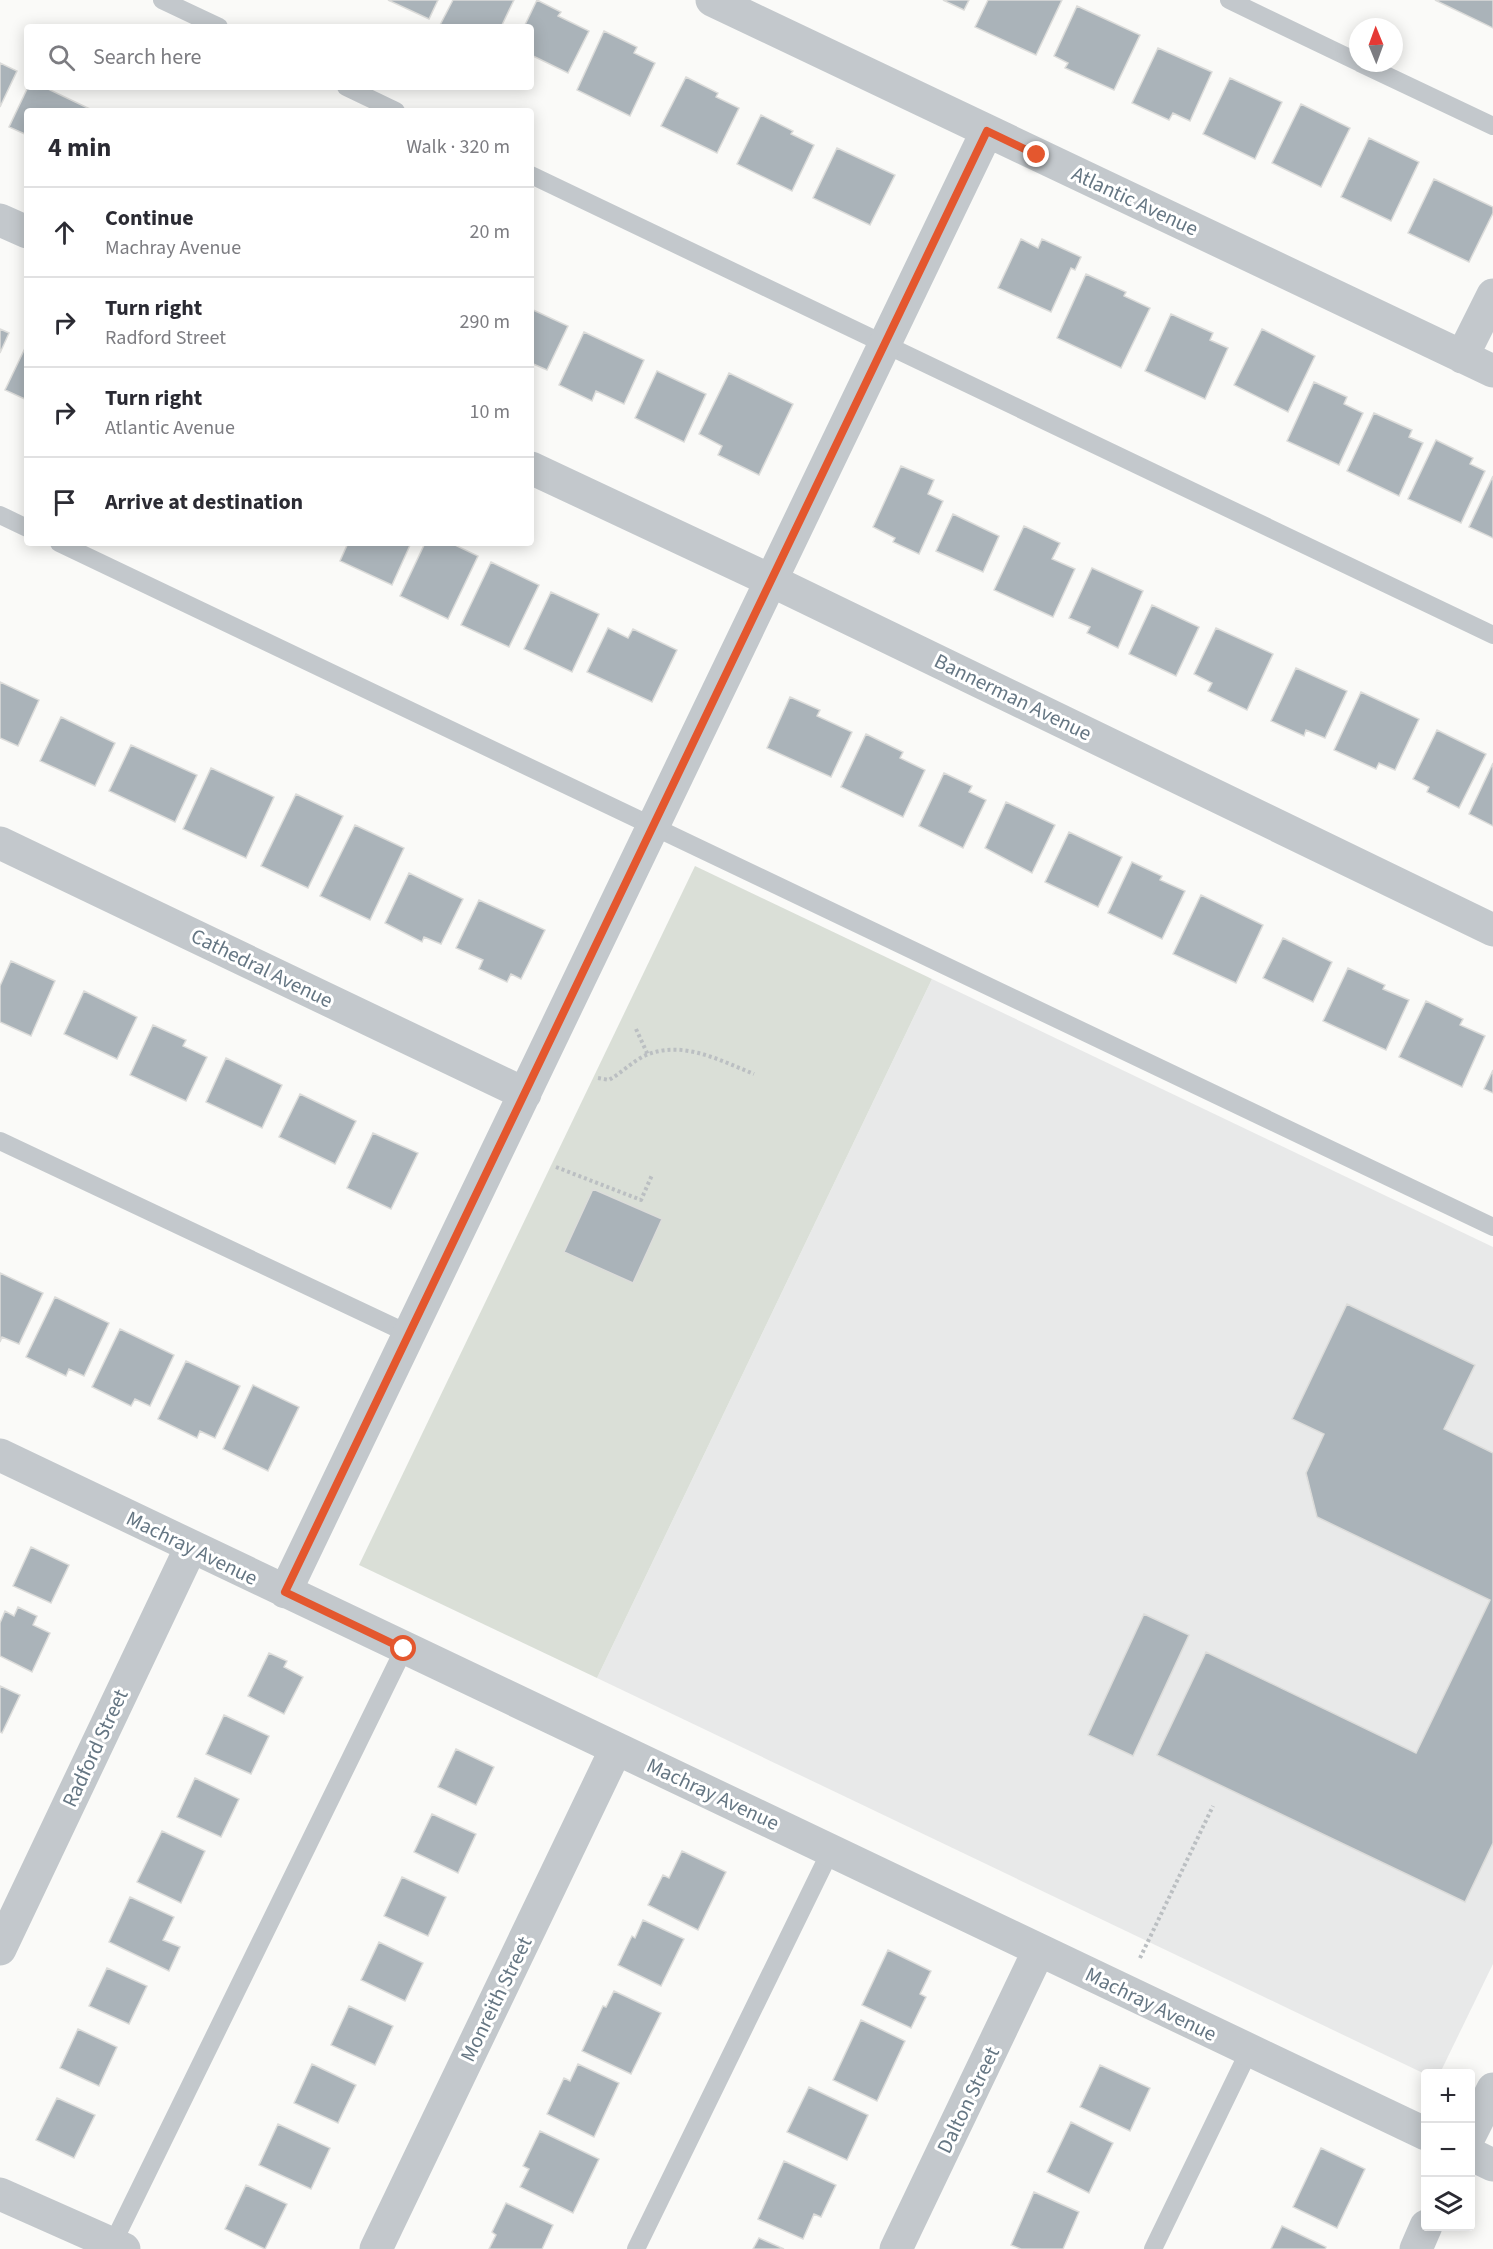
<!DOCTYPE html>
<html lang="en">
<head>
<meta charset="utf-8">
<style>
	:root { --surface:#fff; --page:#f2f2f3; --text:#2b2b33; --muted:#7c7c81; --line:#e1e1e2 }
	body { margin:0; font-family:"Source Sans 3",sans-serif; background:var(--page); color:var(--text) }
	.controls { position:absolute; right:18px; bottom:18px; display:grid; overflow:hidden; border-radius:6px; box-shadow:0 3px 15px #0003 }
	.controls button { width:54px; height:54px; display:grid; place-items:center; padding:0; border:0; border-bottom:2px solid var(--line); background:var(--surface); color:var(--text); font:30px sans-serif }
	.compass { position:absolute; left:1349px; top:18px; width:54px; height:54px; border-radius:50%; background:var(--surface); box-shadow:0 3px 15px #0003; rotate:359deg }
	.stop { position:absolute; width:18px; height:18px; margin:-14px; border:4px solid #e4572e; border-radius:50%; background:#fff }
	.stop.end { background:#e4572e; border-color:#fff; box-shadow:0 2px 6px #0008 }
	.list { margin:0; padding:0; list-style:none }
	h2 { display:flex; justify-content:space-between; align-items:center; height:78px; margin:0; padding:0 24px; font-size:26px }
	h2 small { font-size:20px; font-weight:400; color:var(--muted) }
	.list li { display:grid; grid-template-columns:39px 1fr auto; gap:18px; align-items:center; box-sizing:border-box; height:90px; padding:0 24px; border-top:2px solid var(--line) }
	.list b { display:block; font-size:22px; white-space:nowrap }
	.list p { margin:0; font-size:20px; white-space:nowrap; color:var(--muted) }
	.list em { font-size:20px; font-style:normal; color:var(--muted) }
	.icon { flex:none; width:33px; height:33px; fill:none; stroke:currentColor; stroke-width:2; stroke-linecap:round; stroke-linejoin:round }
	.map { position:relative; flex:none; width:1493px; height:2249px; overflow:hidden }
	.search { position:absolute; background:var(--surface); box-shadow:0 3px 15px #0003; left:24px; top:24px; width:510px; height:66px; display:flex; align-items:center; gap:15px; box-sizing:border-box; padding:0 21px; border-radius:6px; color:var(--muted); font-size:22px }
	.panel { position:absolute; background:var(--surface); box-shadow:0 3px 15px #0003; left:24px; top:108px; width:510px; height:438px; border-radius:6px }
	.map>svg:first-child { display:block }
	.built { fill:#e8e9e9 }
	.green { fill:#dadfd7 }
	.building { fill:#aab3b9; stroke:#dcdcda; stroke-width:1.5 }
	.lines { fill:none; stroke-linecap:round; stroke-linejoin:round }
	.path { stroke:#bbbfc2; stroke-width:4; stroke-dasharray:3 3; stroke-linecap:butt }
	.service { stroke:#c3c8cc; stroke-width:18 }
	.minor { stroke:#c3c8cc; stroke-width:33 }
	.route { stroke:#e4572e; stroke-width:8 }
	.labels { text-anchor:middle; stroke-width:6; stroke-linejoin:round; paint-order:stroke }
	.street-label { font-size:21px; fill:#657683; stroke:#fff }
</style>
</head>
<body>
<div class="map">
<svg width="1493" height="2249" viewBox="0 0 1493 2249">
	<rect width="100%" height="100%" fill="#fafaf8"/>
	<path class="built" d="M932,979L1493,1247V1964L1440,2073L1425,2074L597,1678Z"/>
	<path class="green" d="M695,866L932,979L597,1678L359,1565Z"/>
	<path class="building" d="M388,0H438L429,19Z
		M453,0H514L501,27H439Z
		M537,0L561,12L558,16L589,31L568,73L531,55V27H524Z
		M943,0H969L964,10Z
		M988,0H1062L1036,55L975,27Z
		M1435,0H1493V28Z
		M1077,6L1140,35L1114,90L1065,68L1068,63L1054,56Z
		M604,31L637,47L634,53L655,63L630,116L577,90Z
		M1158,48L1212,72L1190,121L1173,113L1169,120L1132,103Z
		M0,63L17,71L0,107Z
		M686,77L718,93L716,97L739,108L717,153L661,126Z
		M1230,78L1282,102L1255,159L1203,134Z
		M28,87H44L92,110L27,111V135L9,127Z
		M1301,104L1350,128L1321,187L1272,163Z
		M761,115L793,131L791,134L814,145L792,191L737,164Z
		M1369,138L1419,162L1391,221L1341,197Z
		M837,148L895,175L870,225L813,198Z
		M1434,179L1493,207V213L1469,262L1408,233Z
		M1021,239L1038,248L1042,239L1081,257L1075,270L1071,268L1051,312L998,288Z
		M1086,274L1126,292L1124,296L1150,308L1121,368L1057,338Z
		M531,309L568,326L547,370L531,363Z
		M1171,314L1213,333L1210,340L1228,348L1205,399L1145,371Z
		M0,329L9,333L0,353Z
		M1262,329L1315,356L1288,412L1234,385Z
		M584,332L644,360L624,404L596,391L592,401L559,385Z
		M27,344V400L5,390Z
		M657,371L706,394L684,442L635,418Z
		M729,373L793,404L759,475L718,455L722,446L699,434Z
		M1314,382L1347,397L1344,404L1363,413L1339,465L1287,441Z
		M1374,413L1412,430L1409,437L1423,443L1399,496L1347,471Z
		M1436,440L1473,458L1470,464L1485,471L1461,523L1408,499Z
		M901,466L934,480L928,494L943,501L919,554L893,542L895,538L873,527Z
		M1493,476V538L1469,527Z
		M953,514L999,536L983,572L936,551Z
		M1024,526L1060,543L1052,559L1075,569L1053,617L994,590Z
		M348,543H411L392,585L340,561Z
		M425,543H451L478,556L448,619L400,596Z
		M491,562L539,585L509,647L461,625Z
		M1092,568L1143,591L1118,648L1087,633L1090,627L1069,618Z
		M551,592L599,614L572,672L524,649Z
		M1152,605L1199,627L1176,676L1129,654Z
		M608,628L628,638L633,629L677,650L652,702L587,672Z
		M1216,628L1273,654L1247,710L1208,691L1212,683L1194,674Z
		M1296,668L1347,691L1325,738L1306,730L1304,736L1271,721Z
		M0,682L39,700L18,746L0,738Z
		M1361,692L1419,719L1395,770L1379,763L1376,769L1334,750Z
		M790,697L820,710L817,716L852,732L831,777L767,748Z
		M61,717L115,743L95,786L40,761Z
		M1437,730L1486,754L1459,808L1427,792L1429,787L1413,779Z
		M866,734L903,752L900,758L925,770L903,817L841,787Z
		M131,745L197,775L175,822L109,791Z
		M1493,763V826L1469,814Z
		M211,768L274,797L246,858L183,829Z
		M944,773L972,786L969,792L986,800L963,848L919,826Z
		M296,794L343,816L308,888L261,866Z
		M1006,802L1055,825L1032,873L985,848Z
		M355,825L404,848L370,920L320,896Z
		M1069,832L1122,857L1098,907L1045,882Z
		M1132,862L1162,876L1160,880L1185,891L1162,939L1108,913Z
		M409,873L463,899L441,944L424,937L422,942L385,923Z
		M1201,895L1263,925L1236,983L1173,954Z
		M479,900L545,930L521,979L511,974L507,982L479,969L483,960L456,948Z
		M1283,938L1332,962L1313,1002L1263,978Z
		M11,961L55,981L31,1036L0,1022V986Z
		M1348,968L1385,985L1383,989L1409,1000L1386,1050L1323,1021Z
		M84,991L137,1017L117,1059L64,1034Z
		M1426,1001L1463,1019L1460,1025L1485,1036L1462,1087L1399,1057Z
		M153,1025L186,1040L183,1046L207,1057L186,1101L130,1075Z
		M226,1058L282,1085L262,1128L206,1102Z
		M1493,1070V1093L1484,1089Z
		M300,1094L356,1121L335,1164L279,1137Z
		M373,1133L418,1153L391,1209L347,1188Z
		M593,1189L662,1219L633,1283L564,1252Z
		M0,1273L43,1293L19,1344L2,1337L0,1342Z
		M55,1297L109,1323L84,1376L69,1369L66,1376L26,1357Z
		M1347,1304L1475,1365L1444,1429L1493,1453V1843L1465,1902L1157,1755L1206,1652L1416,1753L1490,1600L1317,1517L1306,1473L1324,1434L1292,1419Z
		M120,1329L174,1355L150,1406L135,1399L131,1406L92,1387Z
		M186,1361L240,1386L215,1438L200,1431L197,1438L158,1419Z
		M253,1385L299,1407L268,1471L223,1449Z
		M31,1547L69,1565L51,1603L13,1586Z
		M18,1607L37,1616L33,1625L50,1633L32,1672L0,1656V1623L5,1611L14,1616Z
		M1144,1614L1189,1635L1133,1756L1088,1735Z
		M269,1653L287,1661L284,1667L303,1677L284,1714L248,1696Z
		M0,1686L20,1695L2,1733L0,1732Z
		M224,1715L269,1736L251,1774L206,1754Z
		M456,1749L494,1767L476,1805L438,1787Z
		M195,1778L239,1799L221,1837L177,1817Z
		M432,1814L476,1834L458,1873L414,1852Z
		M162,1831L205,1851L181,1903L137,1882Z
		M682,1851L726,1872L698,1930L648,1905L663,1875L669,1878Z
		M402,1877L446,1897L428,1936L384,1916Z
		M130,1897L174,1917L163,1940L180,1947L169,1971L109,1942Z
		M643,1920L684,1939L661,1986L618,1965L632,1936L635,1938Z
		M379,1942L423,1963L405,2001L361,1980Z
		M888,1950L931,1971L920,1994L926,1997L911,2028L862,2005Z
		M107,1968L147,1986L129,2024L89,2006Z
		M614,1991L661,2013L631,2074L582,2051L603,2006L606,2007Z
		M349,2006L393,2026L375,2065L331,2045Z
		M861,2020L905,2041L877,2101L833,2080Z
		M78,2029L117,2047L99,2086L60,2068Z
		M312,2064L356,2085L338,2123L294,2103Z
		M578,2064L619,2083L594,2137L547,2114L564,2078L570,2081Z
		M1100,2065L1150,2088L1130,2131L1080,2107Z
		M809,2087L868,2115L847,2160L787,2132Z
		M57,2098L95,2115L74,2158L36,2140Z
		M1071,2122L1113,2143L1089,2193L1047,2172Z
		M278,2124L330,2148L311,2189L259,2165Z
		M540,2131L599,2159L573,2213L520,2187L529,2169L523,2166Z
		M1321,2148L1365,2169L1337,2228L1293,2207Z
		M784,2161L836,2185L821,2217L814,2214L803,2239L758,2219Z
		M246,2185L287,2204L265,2249L225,2229Z
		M1034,2192L1079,2212L1063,2249H1021L1011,2245Z
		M506,2203L553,2225L542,2249H489L496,2235L492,2232Z
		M1282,2226L1326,2247L1325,2249H1271Z
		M759,2238L784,2249H753Z"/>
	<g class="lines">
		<path class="path" d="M636,1029L648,1055
			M598,1078L609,1080C621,1073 632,1062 644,1056C681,1039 719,1060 754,1074
			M556,1167L641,1200L652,1175
			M1140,1958L1213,1806"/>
		<path class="service" d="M162,0L219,27
			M1229,0L1358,62
			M1360,63L1493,126
			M346,87L396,111
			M531,175L1493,635
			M0,515L27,528
			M59,543L1493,1227
			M0,1141L409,1334
			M110,2249L404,1649
			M636,2249L831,1850
			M1153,2249L1249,2051"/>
		<path class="minor" d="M712,0L1493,371
			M0,220L27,232
			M1462,357L1493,295
			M531,468L772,581L1493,930
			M0,843L525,1094
			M0,1455L1426,2134
			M285,1592L987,131
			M0,1949L191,1547
			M1470,2135L1493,2089
			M1470,2154L1493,2165
			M0,2194L124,2249
			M376,2249L616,1749
			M896,2249L1039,1950
			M1416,2249L1426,2226"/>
	</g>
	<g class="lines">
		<path class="route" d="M404,1649L285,1592L987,131L1037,155"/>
	</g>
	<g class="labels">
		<g class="street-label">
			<text transform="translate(1135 201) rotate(25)" y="7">Atlantic Avenue</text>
			<text transform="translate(1013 697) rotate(26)" y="7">Bannerman Avenue</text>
			<text transform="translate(262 968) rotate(26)" y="7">Cathedral Avenue</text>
			<text transform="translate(192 1548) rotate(26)" y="7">Machray Avenue</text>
			<text transform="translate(95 1748) rotate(-65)" y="7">Radford Street</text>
			<text transform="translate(713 1794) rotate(25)" y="7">Machray Avenue</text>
			<text transform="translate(496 1999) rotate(-64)" y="7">Monreith Street</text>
			<text transform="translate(1151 2004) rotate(26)" y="7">Machray Avenue</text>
			<text transform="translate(968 2100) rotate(-64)" y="7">Dalton Street</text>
		</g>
	</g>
</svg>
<div class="controls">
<button>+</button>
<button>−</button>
<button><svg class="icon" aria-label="layers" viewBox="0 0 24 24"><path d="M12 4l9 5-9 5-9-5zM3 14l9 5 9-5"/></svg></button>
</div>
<svg class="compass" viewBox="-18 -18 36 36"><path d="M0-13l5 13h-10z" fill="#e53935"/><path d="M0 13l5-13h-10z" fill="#7c7c81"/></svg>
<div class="stop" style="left:404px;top:1649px"></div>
<div class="stop end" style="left:1037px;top:155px"></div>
<div class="search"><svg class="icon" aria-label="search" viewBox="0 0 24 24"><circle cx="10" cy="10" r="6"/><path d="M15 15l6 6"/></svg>Search here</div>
<section class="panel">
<h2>4 min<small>Walk · 320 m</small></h2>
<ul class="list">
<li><svg class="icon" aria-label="ahead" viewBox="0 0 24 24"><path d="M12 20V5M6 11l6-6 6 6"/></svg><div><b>Continue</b><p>Machray Avenue</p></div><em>20 m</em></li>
<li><svg class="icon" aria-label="right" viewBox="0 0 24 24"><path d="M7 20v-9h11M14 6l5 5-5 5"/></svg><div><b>Turn right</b><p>Radford Street</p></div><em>290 m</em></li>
<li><svg class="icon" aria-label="right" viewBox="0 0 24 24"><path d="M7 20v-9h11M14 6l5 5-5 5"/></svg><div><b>Turn right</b><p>Atlantic Avenue</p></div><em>10 m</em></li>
<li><svg class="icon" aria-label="arrive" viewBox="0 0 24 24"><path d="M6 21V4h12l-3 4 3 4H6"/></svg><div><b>Arrive at destination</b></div></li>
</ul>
</section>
</div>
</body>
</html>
